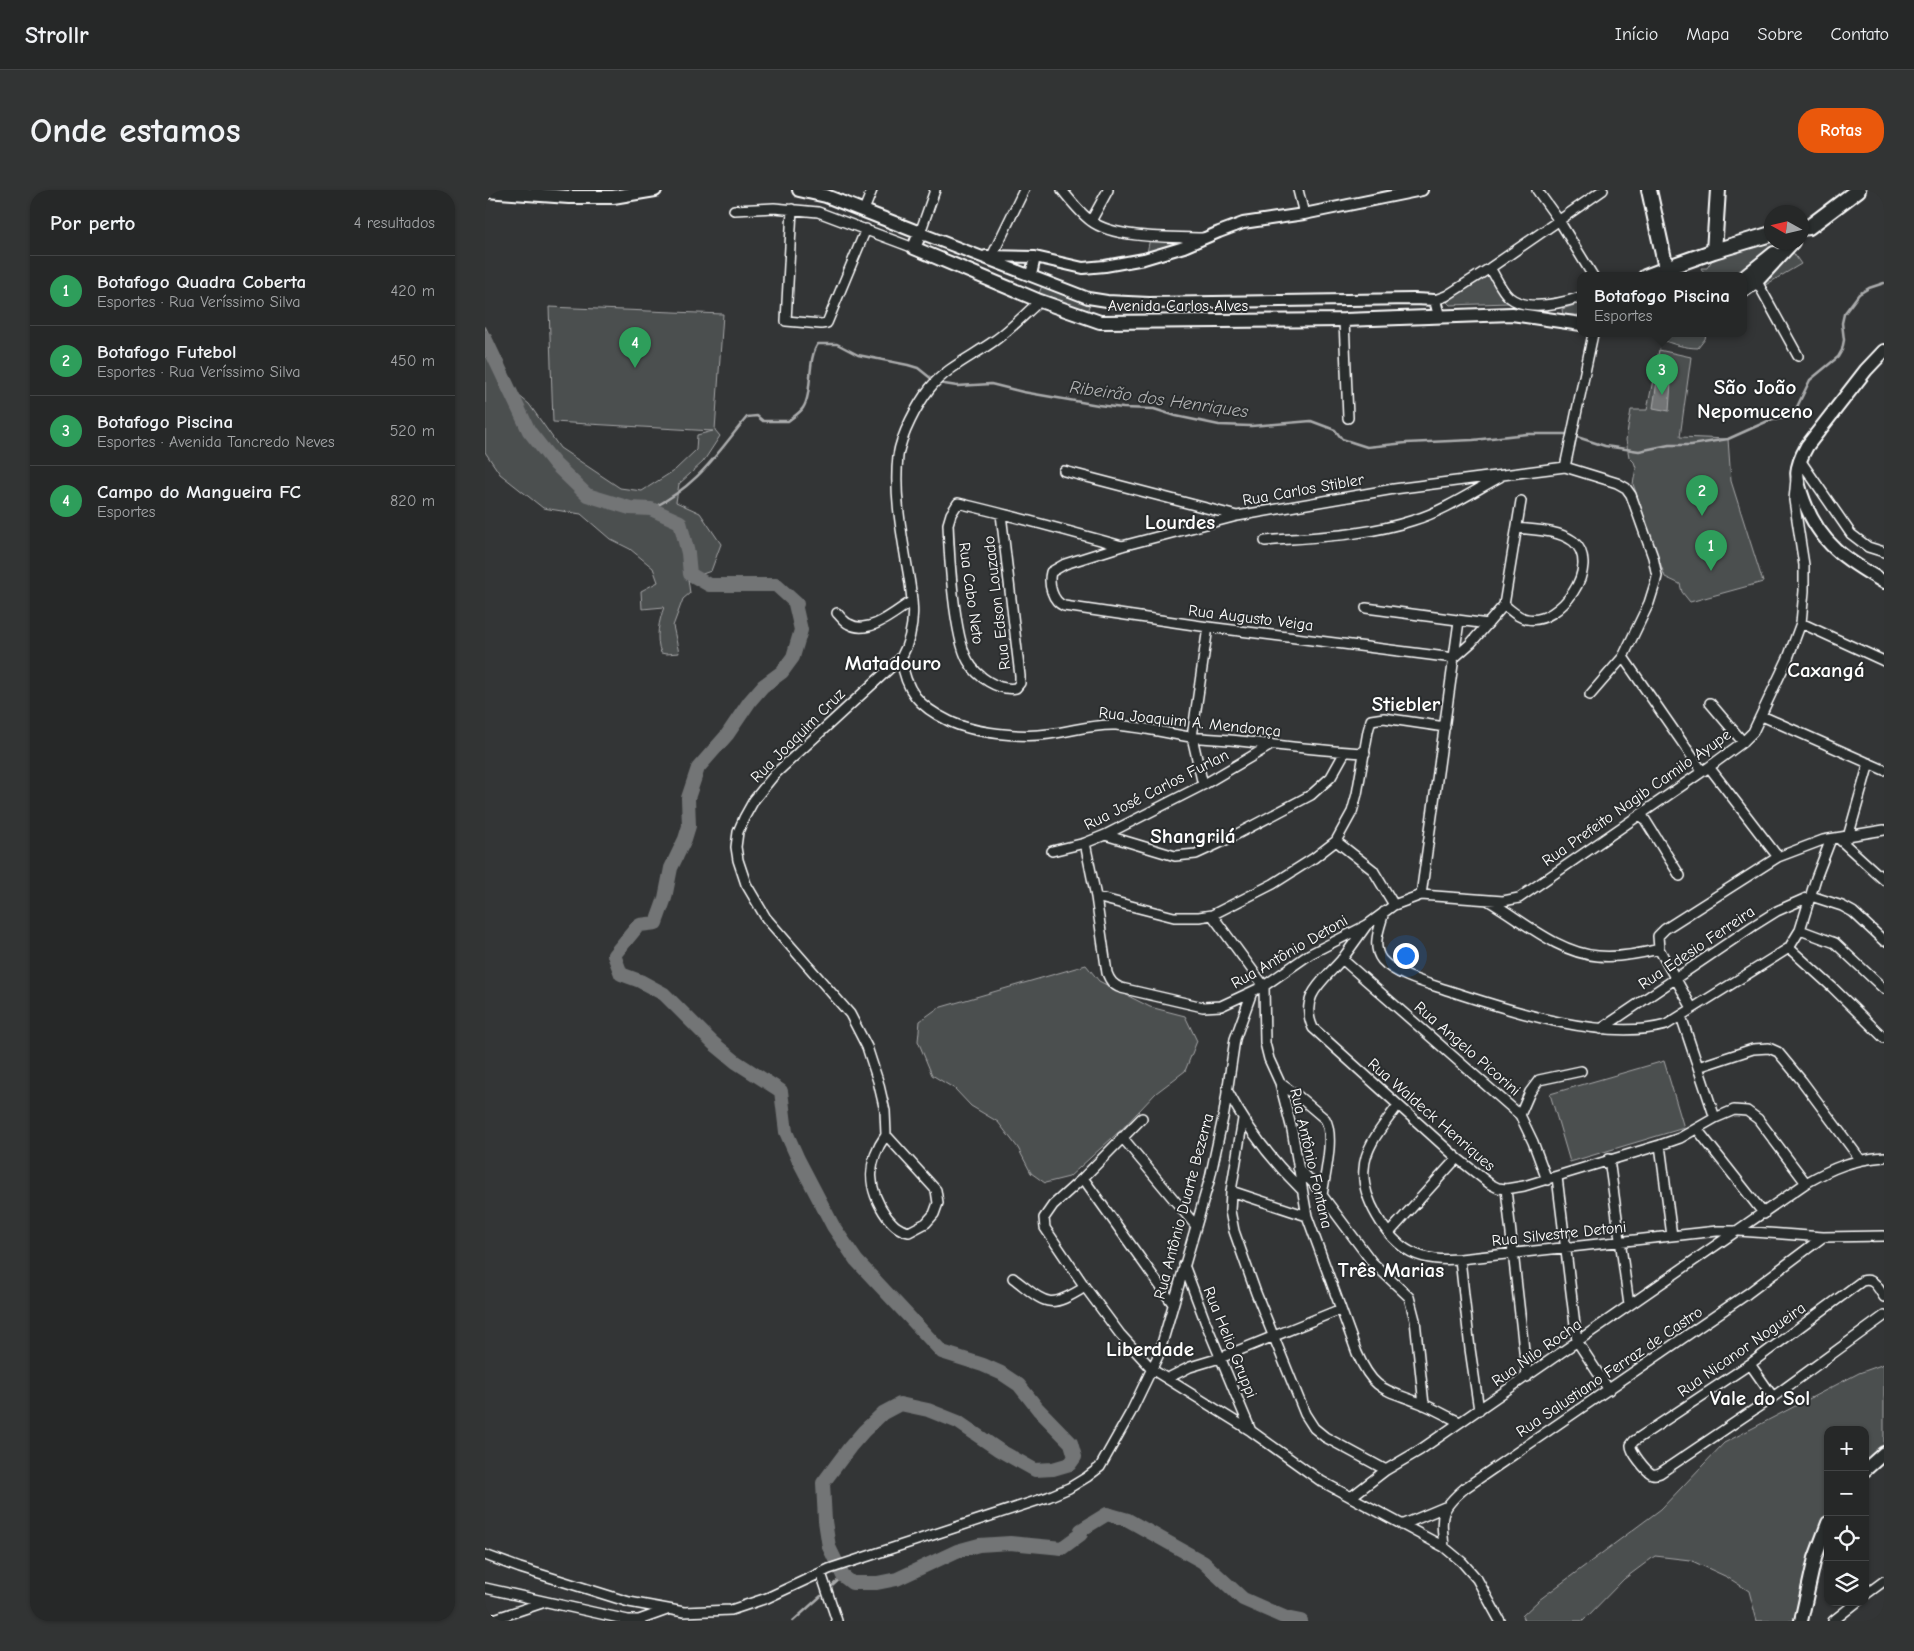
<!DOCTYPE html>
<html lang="pt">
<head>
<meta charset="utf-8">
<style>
	:root { --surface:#262828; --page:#323434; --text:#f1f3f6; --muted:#a4a6a8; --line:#424445; --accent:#ea580c }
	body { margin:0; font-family:"Comic Neue",sans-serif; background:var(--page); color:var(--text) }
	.controls { position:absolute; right:15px; bottom:15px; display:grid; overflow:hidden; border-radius:10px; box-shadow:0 1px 4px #0004 }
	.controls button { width:45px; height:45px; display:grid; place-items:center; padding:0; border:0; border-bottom:1px solid var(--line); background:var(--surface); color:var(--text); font:25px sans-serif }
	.compass { position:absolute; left:1279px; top:15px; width:45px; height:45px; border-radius:50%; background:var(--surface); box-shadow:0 1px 4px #0004; rotate:278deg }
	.you { position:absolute; left:920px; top:765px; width:18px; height:18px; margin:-12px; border:4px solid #fff; border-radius:50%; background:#1a73e8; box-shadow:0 0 0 8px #1a73e833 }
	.badge { display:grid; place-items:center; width:32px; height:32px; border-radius:50%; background:var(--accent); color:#fff; font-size:16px; font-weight:700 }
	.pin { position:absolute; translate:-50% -41px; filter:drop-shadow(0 1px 2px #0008) }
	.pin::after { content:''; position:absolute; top:26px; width:18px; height:15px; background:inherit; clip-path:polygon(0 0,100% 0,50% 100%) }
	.popup { position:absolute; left:1092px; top:82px; width:170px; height:65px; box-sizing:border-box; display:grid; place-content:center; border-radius:10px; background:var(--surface); filter:drop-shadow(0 1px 4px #0005); font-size:16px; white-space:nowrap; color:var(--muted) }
	.popup b { font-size:19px; color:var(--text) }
	.popup::after { content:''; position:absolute; left:50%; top:100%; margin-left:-10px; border:10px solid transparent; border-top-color:var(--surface) }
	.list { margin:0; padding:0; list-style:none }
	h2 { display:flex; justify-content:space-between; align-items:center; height:65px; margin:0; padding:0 20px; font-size:21px }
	h2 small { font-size:16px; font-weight:400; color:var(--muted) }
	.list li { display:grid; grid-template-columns:32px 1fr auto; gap:15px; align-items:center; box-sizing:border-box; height:70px; padding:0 20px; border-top:1px solid var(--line) }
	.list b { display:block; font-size:19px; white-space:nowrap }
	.list p { margin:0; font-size:16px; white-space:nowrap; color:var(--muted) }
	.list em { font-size:16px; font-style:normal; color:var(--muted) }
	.icon { flex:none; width:28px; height:28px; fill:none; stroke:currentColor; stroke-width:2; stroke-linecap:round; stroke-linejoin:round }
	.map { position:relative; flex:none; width:1399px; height:1431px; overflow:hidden; border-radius:20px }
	header { display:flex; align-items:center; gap:30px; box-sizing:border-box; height:70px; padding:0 25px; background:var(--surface); border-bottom:1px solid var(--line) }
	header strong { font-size:24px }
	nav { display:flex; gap:28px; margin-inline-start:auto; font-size:18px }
	.intro { display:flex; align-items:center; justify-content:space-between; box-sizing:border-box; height:120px; padding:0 30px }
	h1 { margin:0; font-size:35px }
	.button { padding:12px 22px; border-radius:20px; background:var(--accent); color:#fff; font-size:18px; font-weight:700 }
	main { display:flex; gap:30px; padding:0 30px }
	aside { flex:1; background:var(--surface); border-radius:20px; box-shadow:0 1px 4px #0004 }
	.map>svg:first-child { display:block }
	.green { fill:#4c4f50; stroke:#a6a7a8 }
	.water { fill:#737576; stroke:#abacad }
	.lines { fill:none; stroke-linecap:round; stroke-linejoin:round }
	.stream { stroke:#abacad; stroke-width:2.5 }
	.river { stroke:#737576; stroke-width:14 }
	.minor-casing { stroke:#fff; stroke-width:12 }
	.tertiary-casing { stroke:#fff; stroke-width:14 }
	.secondary-casing { stroke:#fff; stroke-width:16 }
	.primary-casing { stroke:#fff; stroke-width:18 }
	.minor { stroke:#2a2d2e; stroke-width:9 }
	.tertiary { stroke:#2a2d2e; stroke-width:10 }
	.secondary { stroke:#2a2d2e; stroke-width:12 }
	.primary { stroke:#2a2d2e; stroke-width:14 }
	.labels { text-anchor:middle; stroke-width:4; stroke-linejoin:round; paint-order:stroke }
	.street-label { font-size:16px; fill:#fff; stroke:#2a2d2e }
	.water-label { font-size:18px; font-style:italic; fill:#b2b3b4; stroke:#2a2d2e }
	.district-label { font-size:21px; font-weight:bold; fill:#fff; stroke:#2a2d2e }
</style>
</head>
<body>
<header>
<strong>Strollr</strong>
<nav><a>Início</a><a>Mapa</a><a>Sobre</a><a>Contato</a></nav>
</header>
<div class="intro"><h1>Onde estamos</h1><a class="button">Rotas</a></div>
<main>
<aside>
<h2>Por perto<small>4 resultados</small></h2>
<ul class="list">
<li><span class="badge" style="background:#2e9e5b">1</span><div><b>Botafogo Quadra Coberta</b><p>Esportes · Rua Veríssimo Silva</p></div><em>420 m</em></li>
<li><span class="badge" style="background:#2e9e5b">2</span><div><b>Botafogo Futebol</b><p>Esportes · Rua Veríssimo Silva</p></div><em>450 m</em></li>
<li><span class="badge" style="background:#2e9e5b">3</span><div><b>Botafogo Piscina</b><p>Esportes · Avenida Tancredo Neves</p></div><em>520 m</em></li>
<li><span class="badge" style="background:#2e9e5b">4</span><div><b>Campo do Mangueira FC</b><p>Esportes</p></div><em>820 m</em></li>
</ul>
</aside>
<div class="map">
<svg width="1399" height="1431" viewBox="0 0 1399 1431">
	<rect width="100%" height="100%" fill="#333536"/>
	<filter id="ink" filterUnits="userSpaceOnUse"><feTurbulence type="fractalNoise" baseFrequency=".02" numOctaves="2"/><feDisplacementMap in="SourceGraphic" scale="10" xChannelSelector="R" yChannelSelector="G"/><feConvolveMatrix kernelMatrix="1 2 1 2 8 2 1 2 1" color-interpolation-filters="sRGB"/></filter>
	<g filter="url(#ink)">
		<path class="green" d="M1286,47V52L1291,53L1290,55L1277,72L1258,86H1220L1216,78H1222L1229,67Z
			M665,48L699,50L692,57L662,63Z
			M1305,58L1316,74L1277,97L1275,89Z
			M1005,80L1023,113L965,115L962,112Z
			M558,93L606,110L602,122L553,106Z
			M1096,113V125H1078L1077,119Z
			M64,117L238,124L230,240L235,246L218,272L194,294L191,312L215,323L236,354L226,381L203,389L205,403L198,409L188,436L194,463L181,464L176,463C170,448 174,431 179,417L157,419L156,401L173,392L168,378L145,359L125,349L96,324L58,318L15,284L0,262V136L33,205L44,214L75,258L135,298L157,301L190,280L211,260L212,245L228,241L68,232Z
			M1181,144H1221L1220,149L1213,158C1200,158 1187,154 1175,149Z
			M1174,160L1206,167L1195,247L1243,249L1246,291L1278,392L1205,412L1197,402L1195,394L1180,387L1148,294L1151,278L1149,272L1144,267L1141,250L1146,220H1162Z
			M601,775L614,791L665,817L700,826L712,851L700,881L671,903L637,939L584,987L560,993L546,983L533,958L513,932L486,916L470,899L447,885L433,851L435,831L453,818Z
			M1179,871L1199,938L1085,972L1065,904Z
			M1399,1174V1254L1380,1277V1240H1343V1321L1308,1431H1272L1264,1401L1242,1387L1205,1370L1170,1366L1139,1389L1098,1431H1039L1037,1426L1054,1410L1176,1319L1239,1253L1374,1183Z"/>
		<path class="water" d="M1172,191L1186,192L1184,221L1168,218Z"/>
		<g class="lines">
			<path class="stream" d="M453,193L472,196L506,194L538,202L613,215L638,218L669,219L691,226L734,235L766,236L826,231L850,240L857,249L882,257L921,253L988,250L1042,244H1084
				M1089,246L1120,256L1154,261L1184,255H1206L1243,249L1283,231L1303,227L1311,219L1325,190L1353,167L1357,160L1359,150L1357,133L1359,124L1374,104L1384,98L1399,93
				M166,319C214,294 229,267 262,227L272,226L278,231H303C308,227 315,223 318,218C328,203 322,168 333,154H352L373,165L423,175L433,178L448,190
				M347,1396L358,1386
				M308,1431L336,1406"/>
			<path class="river" d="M0,148L44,241L70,274L102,305L145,318L166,319L195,332L203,363L205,384L224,395H291L312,414H310L316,440L308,467L297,482L278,496L265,511L242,545L213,578L203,608L204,636L200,649L186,678L180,708L171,733L155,735L152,737L129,765L136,784L155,791L179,804L228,853L251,872L296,901L301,942L313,969L348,1036L371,1070L457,1162L498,1175L516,1183L534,1195L553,1219L586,1253L590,1267L585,1274L568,1279L550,1280L514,1260L473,1232L443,1220L415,1214L398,1223L379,1241L365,1257L338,1293L340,1331L344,1357L358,1386L367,1393H392L412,1389L472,1361L494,1355L525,1353L577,1358L596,1344V1340L622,1324L643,1330L718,1372L758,1409L801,1428L816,1431"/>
			<defs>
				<path id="minor" d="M577,0C586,11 595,23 606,31C629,49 690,47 719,48
					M813,0L819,24
					M1052,0L1075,32L1108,86
					M307,19L301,131L336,134L342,133L381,39
					M249,20L289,18L333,22L429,58
					M379,20L387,0
					M606,31L623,0
					M435,43L450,0
					M507,66L539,0
					M1005,78C1011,87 1016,100 1024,107C1042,122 1077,113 1096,107
					M1270,88L1313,166
					M950,110L961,106L1005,78L1118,0
					M859,130L863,228
					M1315,270L1366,344L1383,357L1399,362
					M1080,277L1108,144
					M579,281L752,326L909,299L1080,277L1132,293L1141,298L1146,305L1168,367L1172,386L1170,394L1164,413L1138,467L1105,505
					M516,324L535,486V493L531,498C513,501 492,487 483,471C469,447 464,365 463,334L466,324L473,313C528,326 583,341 637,356
					M752,326L637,356L580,374L566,382C563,394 567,411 579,416L723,437L969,468L986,453L1019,415L1036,311
					M780,351C829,347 881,346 929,330C959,321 987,302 1015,287
					M1019,415C1026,420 1033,428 1042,429C1074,436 1118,376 1088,351C1073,340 1050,340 1032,338
					M881,418L1003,434
					M352,423C356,427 359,432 364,434C384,446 411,421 427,411
					M1316,433L1399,471
					M1138,467L1217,581
					M416,468C421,501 433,516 464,531C488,543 537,548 564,544C589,541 606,534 631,535C657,537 681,543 706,547C723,549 739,549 755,551C797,556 838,561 880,563
					M1225,513L1258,552
					M1277,526L1399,580
					M1224,577L1293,667
					M718,595L707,547L723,437
					M1157,625L1195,686
					M620,645L690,666L711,664L737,652L826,605L846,587L860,562
					M1363,647L1384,573
					M1353,648L1399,690
					M851,651L888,680L909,715
					M600,653L611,707L622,783C625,791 628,795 636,798L718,817L736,816L779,796L825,764L882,735L909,715L936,705L1018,711L1034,708L1224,577L1258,552L1268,542L1303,468L1316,433L1319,401V375L1309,310L1311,289
					M567,661L600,653L620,645L718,595L786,555
					M936,705L974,431
					M1326,706L1357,716L1368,722L1399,751
					M611,707L689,727H714L727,725L788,694L829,668L851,651L867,622L872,604L883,541L886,530L899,528L960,537
					M1004,711C1037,730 1073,763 1113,766C1133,768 1154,764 1174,759
					M899,722C895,737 886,756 897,770C910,785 944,794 962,800C1023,820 1118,852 1181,835L1304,758L1315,740L1331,688L1346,649
					M727,725L779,796
					M881,736C874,746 866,757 858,768C840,790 813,805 828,838L972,968L1005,994L1013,998L1021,999L1039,996L1175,955L1195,948L1230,928L1249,920L1262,921L1273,929L1321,993
					M1315,740L1350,753L1399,799
					M1304,758L1347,797L1399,848
					M857,769L1035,925L1048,952L1062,990
					M779,796L780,853L784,869L795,893L807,940L822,1026L872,1163C890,1204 902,1199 940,1215C952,1220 963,1227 975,1232
					M1207,818L1174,759L1173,746L1180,739L1293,667L1338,650L1399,640
					M1196,826L1230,928
					M1116,839L1268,736L1292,721L1326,706
					M1213,877L1268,859L1284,858L1293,862L1317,891L1375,969
					M795,893L813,906L840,929C850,945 840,985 837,1005
					M742,900C762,938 785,969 816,999
					M913,915C900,934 880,955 879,979C876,1007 901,1049 926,1062C942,1070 958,1070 975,1069L1232,1041H1254L1338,1047L1399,1046
					M1035,925L1045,902L1054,890L1096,881
					M657,928L598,988L568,1015L559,1028L560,1038L600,1097L635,1144L668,1180L766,1241L836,1291L959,1357L977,1372L992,1389L1015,1431
					M758,929L746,1001L745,1021L749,1041L771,1103L820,1224L829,1238L840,1247L901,1280
					M1212,939L1279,1024
					M401,945C381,973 382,999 402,1027C408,1034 413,1040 424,1042L441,1033L449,1024L453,1013L451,1000L401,945L400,921L393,891L382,857L365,824L281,728L261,694L253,670L251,657L253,642L259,628L269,610L290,584L416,468C433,437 428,409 422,376C416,340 409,303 413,266C416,245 432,215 445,198C461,178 488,166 509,151C525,140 540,124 555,111
					M637,947L711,1036
					M1175,955L1187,1046
					M1124,969L1144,1115
					M813,978L828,993L887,1072L924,1107L930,1130L939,1215
					M1072,987L1092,1151L1124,1200
					M598,988L688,1114
					M1021,999L1042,1187
					M746,1001L822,1026
					M904,1043L972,968
					M975,1069L985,1159L994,1220
					M699,1075L720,1131L766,1241
					M528,1088C561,1113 562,1121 600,1097
					M1399,1107C1393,1098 1389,1087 1377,1091L1265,1174L1149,1251L1146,1255C1145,1261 1161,1281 1167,1284C1171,1285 1172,1284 1175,1283L1288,1207L1399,1126
					M1265,1174L1288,1207
					M683,1188L705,1177L735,1168L856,1119
					M866,1307L901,1280L935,1260L1321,993C1349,977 1367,970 1399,967
					M917,1335L960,1317
					M959,1357C956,1325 954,1320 980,1298L1262,1104L1338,1047
					M0,1365L35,1378L144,1412L199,1422L246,1420L282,1408L344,1379L563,1307L584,1298L602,1287L615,1277L646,1222L674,1164L725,988L739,923L750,849L767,802
					M336,1383L352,1431
					M0,1398L143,1430H154L182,1420
					M1380,1405L1399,1391
					M3,1431L60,1412
					M1348,1431L1372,1412"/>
				<path id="tertiary" d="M435,43L603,108L622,111L664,113L929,109L950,110L954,126
					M501,66L550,67
					M546,85L550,67L598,78L620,76L659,69L699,57L734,42L758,33L819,24L937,0"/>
				<path id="secondary" d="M314,0L341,6L435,43L429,58L555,111L615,132L859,130L1027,124L1096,134
					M0,1L84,7H128L170,0
					M1160,86L1181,78
					M1258,88L1289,63
					M1258,101L1272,91L1308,52
					M1399,161L1381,180L1322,256C1309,279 1310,287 1319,311C1335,354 1361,370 1399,392
					M1380,1280L1399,1263
					M1316,1431L1330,1368L1343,1333"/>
				<path id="primary" d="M1164,0L1181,78L1229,61L1286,44
					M1316,38L1324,37L1373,0
					M1229,61L1233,0"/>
			</defs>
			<use href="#minor" class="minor-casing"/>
			<use href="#tertiary" class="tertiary-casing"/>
			<use href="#secondary" class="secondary-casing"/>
			<use href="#primary" class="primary-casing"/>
			<use href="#minor" class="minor"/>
			<use href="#tertiary" class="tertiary"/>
			<use href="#secondary" class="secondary"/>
			<use href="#primary" class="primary"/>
		</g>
	</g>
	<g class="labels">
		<g class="street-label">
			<text x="693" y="121">Avenida Carlos Alves</text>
			<text transform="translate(818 299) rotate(-10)" y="6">Rua Carlos Stibler</text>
			<text transform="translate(487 403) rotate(82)" y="6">Rua Cabo Neto</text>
			<text transform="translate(511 413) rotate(-97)" y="6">Rua Edson Louzado</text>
			<text transform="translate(766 427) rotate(7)" y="6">Rua Augusto Veiga</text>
			<text transform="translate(705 531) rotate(6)" y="6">Rua Joaquim A. Mendonça</text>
			<text transform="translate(312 545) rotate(-45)" y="6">Rua Joaquim Cruz</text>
			<text transform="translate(671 599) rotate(-27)" y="6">Rua José Carlos Furlan</text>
			<text transform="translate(1151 607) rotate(-35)" y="6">Rua Prefeito Nagib Camilo Ayupe</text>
			<text transform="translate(1211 757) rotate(-34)" y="6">Rua Edesio Ferreira</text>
			<text transform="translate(804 761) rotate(-30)" y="6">Rua Antônio Detoni</text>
			<text transform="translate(983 858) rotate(41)" y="6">Rua Angelo Picorini</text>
			<text transform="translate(947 924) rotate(41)" y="6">Rua Waldeck Henriques</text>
			<text transform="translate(827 968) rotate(77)" y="6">Rua Antônio Fontana</text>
			<text transform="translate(698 1016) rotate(-75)" y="6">Rua Antônio Duarte Bezerra</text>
			<text transform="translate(1074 1043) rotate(-6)" y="6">Rua Silvestre Detoni</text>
			<text transform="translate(746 1152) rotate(68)" y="6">Rua Helio Gruppi</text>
			<text transform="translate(1256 1159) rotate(-35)" y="6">Rua Nicanor Nogueira</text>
			<text transform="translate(1051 1162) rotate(-35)" y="6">Rua Nilo Rocha</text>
			<text transform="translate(1124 1181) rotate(-34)" y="6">Rua Salustiano Ferraz de Castro</text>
		</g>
		<g class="water-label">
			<text transform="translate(674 209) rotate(8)" y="6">Ribeirão dos Henriques</text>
		</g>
		<g class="district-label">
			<text x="1270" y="204">São João<tspan x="1270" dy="24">Nepomuceno</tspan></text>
			<text x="695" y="339">Lourdes</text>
			<text x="408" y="480">Matadouro</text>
			<text x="1341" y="487">Caxangá</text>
			<text x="921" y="521">Stiebler</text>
			<text x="708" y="653">Shangrilá</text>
			<text x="906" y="1087">Três Marias</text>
			<text x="665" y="1166">Liberdade</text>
			<text x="1275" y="1215">Vale do Sol</text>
		</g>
	</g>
</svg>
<div class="controls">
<button>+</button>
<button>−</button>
<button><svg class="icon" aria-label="locate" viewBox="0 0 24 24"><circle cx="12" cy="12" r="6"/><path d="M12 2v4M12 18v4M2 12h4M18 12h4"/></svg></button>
<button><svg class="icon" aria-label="layers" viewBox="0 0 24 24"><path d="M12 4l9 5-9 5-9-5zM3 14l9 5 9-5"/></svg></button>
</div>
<svg class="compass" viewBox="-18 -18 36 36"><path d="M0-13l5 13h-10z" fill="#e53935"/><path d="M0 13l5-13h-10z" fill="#a4a6a8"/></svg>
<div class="you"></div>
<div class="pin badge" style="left:1226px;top:381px;background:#2e9e5b">1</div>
<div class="pin badge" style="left:1217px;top:326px;background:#2e9e5b">2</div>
<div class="pin badge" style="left:1177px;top:205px;background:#2e9e5b">3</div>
<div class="popup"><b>Botafogo Piscina</b>Esportes</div>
<div class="pin badge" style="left:150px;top:178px;background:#2e9e5b">4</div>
</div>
</main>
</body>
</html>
